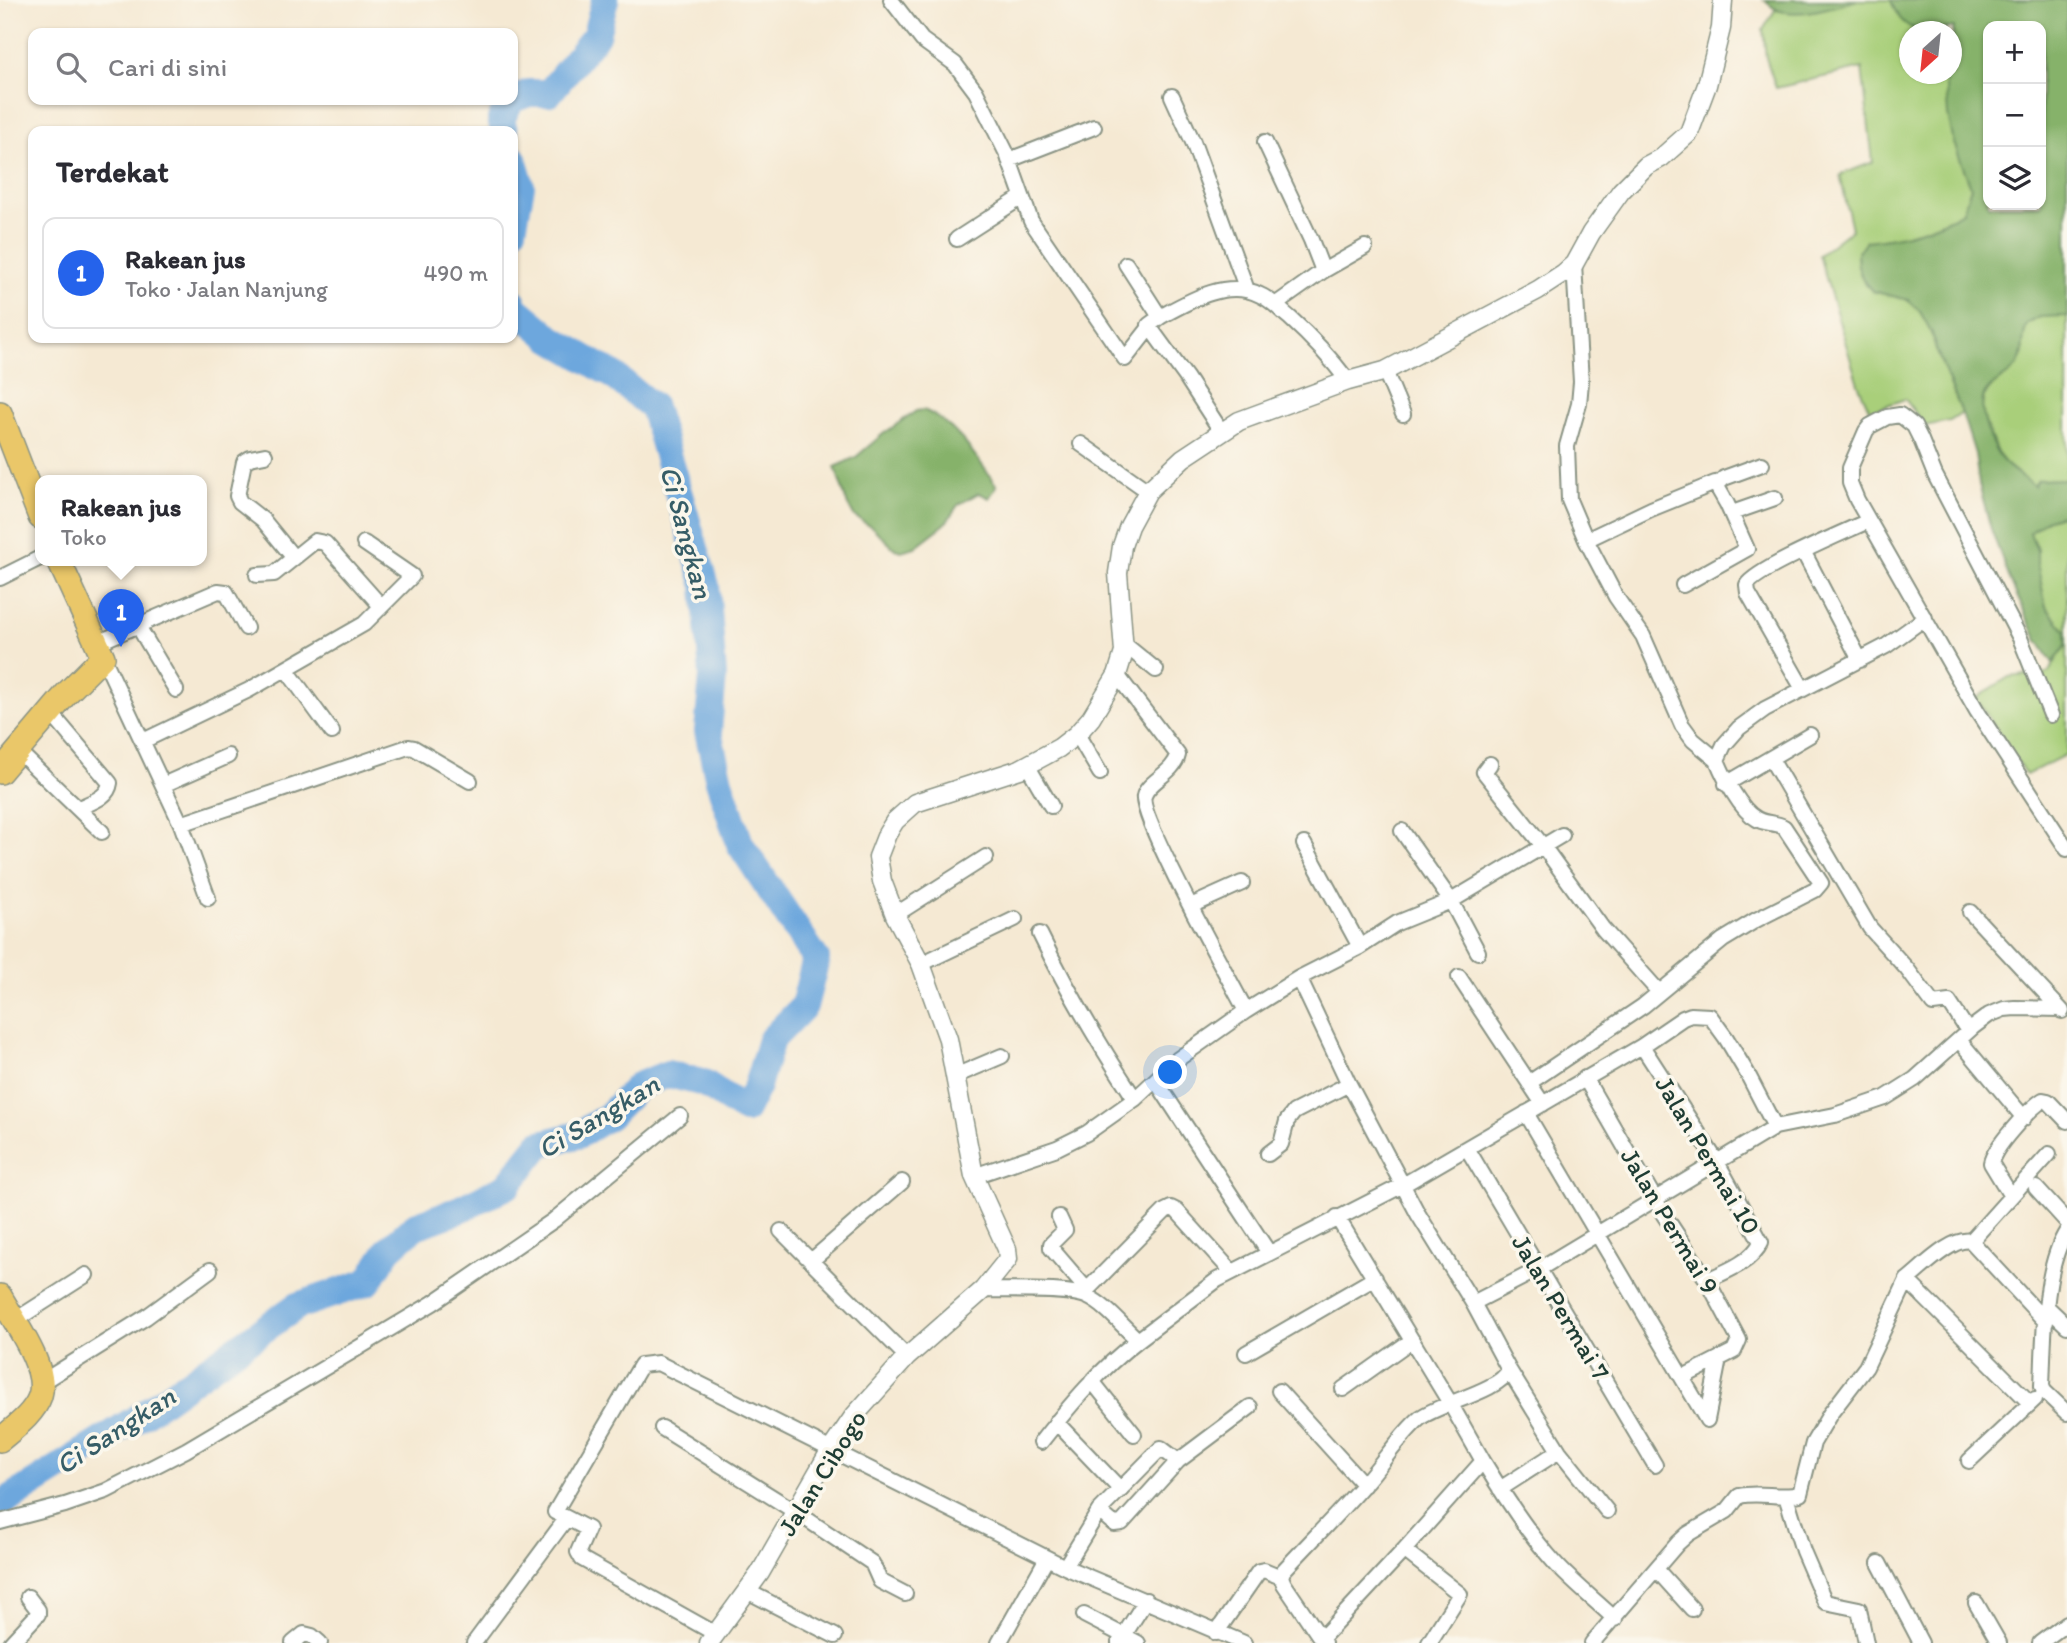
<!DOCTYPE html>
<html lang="id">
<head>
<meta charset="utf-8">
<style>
	:root { --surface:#fff; --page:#f7f7f7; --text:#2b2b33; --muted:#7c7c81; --line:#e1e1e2; --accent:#2563eb }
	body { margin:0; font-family:Itim,sans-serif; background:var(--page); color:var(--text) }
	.controls { position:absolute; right:21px; top:21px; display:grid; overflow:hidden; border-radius:14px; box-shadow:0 2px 5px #0004 }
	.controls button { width:63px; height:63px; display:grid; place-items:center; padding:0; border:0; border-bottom:2px solid var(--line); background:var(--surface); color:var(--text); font:35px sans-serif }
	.compass { position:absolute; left:1899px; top:21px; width:63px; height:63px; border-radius:50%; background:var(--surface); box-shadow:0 2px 5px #0004; rotate:207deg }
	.you { position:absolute; left:1171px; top:1073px; width:24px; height:24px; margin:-18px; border:5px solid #fff; border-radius:50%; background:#1a73e8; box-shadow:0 0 0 10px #1a73e833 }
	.badge { display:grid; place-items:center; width:46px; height:46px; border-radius:50%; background:var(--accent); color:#fff; font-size:23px; font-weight:700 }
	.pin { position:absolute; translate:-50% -58px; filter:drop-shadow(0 2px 4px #0008) }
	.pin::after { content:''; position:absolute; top:37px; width:24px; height:21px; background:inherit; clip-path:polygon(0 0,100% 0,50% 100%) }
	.popup { position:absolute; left:35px; top:475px; width:172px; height:91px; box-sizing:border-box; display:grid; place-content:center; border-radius:14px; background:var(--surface); filter:drop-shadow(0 2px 5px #0005); font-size:23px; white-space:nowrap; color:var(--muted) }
	.popup b { font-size:26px; color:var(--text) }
	.popup::after { content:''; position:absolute; left:50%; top:100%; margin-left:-14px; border:14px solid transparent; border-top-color:var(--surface) }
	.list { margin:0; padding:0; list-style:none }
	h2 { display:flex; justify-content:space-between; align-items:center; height:91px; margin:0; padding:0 28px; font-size:30px }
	h2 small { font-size:23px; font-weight:400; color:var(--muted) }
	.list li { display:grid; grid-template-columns:46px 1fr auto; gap:21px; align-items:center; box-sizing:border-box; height:112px; margin:0 14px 14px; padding:0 14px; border:2px solid var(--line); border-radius:14px }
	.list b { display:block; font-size:26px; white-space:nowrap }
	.list p { margin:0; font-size:23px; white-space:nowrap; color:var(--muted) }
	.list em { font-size:23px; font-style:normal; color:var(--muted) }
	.icon { flex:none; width:38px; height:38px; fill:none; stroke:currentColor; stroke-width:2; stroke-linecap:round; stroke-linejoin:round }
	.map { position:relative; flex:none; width:2067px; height:1643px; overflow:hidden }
	.search { position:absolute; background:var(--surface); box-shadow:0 2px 5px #0004; left:28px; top:28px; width:490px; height:77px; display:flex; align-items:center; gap:18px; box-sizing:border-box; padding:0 24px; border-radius:14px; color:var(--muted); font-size:26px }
	.panel { position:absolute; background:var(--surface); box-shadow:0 2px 5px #0004; left:28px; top:126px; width:490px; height:217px; border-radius:14px }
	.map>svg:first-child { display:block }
	.green { fill:#a9cf7a; stroke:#648657; stroke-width:2 }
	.forest { fill:#86b26a; stroke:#52784f; stroke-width:2; fill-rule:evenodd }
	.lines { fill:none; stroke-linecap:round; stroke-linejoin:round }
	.river { stroke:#6da7dd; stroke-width:28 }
	.minor-casing { stroke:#8a9384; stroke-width:18 }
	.tertiary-casing { stroke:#8a9384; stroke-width:21 }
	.primary-casing { stroke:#8a9384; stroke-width:26 }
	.minor { stroke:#fff; stroke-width:14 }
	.tertiary { stroke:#fff; stroke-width:18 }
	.primary { stroke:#eac769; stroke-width:23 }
	.labels { text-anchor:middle; stroke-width:7; stroke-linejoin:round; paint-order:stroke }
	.street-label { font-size:26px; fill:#1f3d34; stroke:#fbf7ec }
	.water-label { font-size:28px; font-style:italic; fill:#365d67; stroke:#fbf7ec }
</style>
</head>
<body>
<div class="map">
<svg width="2067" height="1643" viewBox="0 0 2067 1643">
	<rect width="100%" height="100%" fill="#fbf7ec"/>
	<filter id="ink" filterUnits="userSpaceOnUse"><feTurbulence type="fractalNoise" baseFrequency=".0143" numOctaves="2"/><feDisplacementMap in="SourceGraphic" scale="14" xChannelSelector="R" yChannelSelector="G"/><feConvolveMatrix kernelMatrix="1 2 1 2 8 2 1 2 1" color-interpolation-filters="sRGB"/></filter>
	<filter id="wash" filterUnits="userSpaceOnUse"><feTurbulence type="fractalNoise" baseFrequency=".00686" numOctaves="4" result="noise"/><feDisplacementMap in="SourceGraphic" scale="28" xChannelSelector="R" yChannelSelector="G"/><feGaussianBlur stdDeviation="1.57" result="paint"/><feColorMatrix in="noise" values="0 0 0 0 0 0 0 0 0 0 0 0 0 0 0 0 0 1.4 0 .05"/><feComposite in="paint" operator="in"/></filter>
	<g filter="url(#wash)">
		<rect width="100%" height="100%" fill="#f5e9d3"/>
		<path class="green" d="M1857,0H1891C1896,18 1905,23 1921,31L1910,32V74H1945L1954,143L1971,187L1963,212C1934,228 1899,238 1866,241L1857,253C1860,311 1892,282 1917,308C1929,321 1932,337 1937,352C1945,373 1954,393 1962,413L1950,421L1925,426L1905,399L1870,411L1858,384L1819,255L1852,229L1840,175L1873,162L1862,68L1776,88L1766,58L1763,30L1775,10C1802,16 1831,7 1857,0Z
			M2059,315L2067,316V479L2038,480L2034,486L2006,464L1997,453L1981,411L1984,396L1993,385L2016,367L2023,353L2022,338L2027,324L2040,317Z
			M2067,513V754L2026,775L1976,698L2009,677L2048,673L2066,645V631L2046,607L2037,564V550L2029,532L2046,520Z"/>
		<path class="forest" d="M1764,0H1857C1837,6 1798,18 1778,10C1772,8 1769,4 1764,0Z
			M1891,0H2067V316L2040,317L2027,324C2021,339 2025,354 2017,366C2009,377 1991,382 1984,395C1978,408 1990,441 1997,453C2005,467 2022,476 2034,486L2038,480L2067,479V513L2046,520L2030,533L2037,550V564L2046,607L2066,631V645L2053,663L2037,639L2012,585L1991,529L1979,484L1975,454L1962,413L1936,349L1932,333L1919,310L1908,300L1872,291L1863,280L1858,266L1857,253L1866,241C1899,238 1934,229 1963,212L1971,187L1954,143L1948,115L1945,74H1952V41L1954,27C1925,34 1901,34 1891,0ZM2041,26V205H1988V26Z
			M924,410C956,424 977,458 997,486L989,498L979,493L958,505L945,524L915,547L901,551L895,549L873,528L854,516L847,503L835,467L856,457L883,434L916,411Z"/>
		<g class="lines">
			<path class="river" d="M513,99L529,93H549L596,35L605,0
				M504,131L501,119L511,100
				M513,159L521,186L513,229
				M0,1505L142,1415L297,1306L368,1282L389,1249L415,1226L454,1212L507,1186L540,1144L578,1135L609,1116L638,1086L668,1074L704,1083L745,1110L757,1086L771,1040L804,1006L816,959L740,844L719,781L708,731L713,676L706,586L653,407L613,375L551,338L515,308L513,302"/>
		</g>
	</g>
	<g filter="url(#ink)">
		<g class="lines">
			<defs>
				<path id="minor" d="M891,0L922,40L955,64L976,92L1007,154L1031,221L1125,359L1150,327
					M1172,96L1193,142L1247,290
					M1265,142L1311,240L1323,271
					M1009,160L1094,127
					M957,239L1022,197
					M1126,264L1160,317L1149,325L1151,329L1186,377L1221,431
					M1574,264L1581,382L1579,404L1567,446L1569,500L1586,540L1616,597L1643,636L1682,725L1693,740L1717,760L1724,745L1739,728L1765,709L1886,646L1925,618
					M1275,305L1323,271L1365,247
					M1160,317C1189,301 1227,278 1260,295C1272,300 1280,310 1290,318C1312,338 1330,357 1348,381
					M1385,371L1403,414
					M1081,444L1148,491
					M265,455L250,458L244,462L237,496L240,502L263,520L294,558
					M1717,485L1724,478L1762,464
					M1732,513L1775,498
					M1586,540L1651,509L1715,483L1727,504L1747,549L1683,585
					M1803,551L1860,660
					M257,575L274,574L315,541L325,543L381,606
					M0,578L40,558
					M138,626L176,690
					M97,643L218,591L226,592L246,628
					M1124,644L1156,670
					M103,657L181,824L208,898
					M286,669L332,732
					M1117,675L1178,755C1174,773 1148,781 1144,796C1138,816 1231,982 1246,1011
					M1803,689L1748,593L1747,585C1756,569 1847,531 1868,521
					M50,712L110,783C108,798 91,802 79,808
					M2051,715L2020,638L1935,475L1921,440L1914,426L1900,415L1887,417L1870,426L1866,431L1850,468V483L1857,500L1977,711L2067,849
					M1077,734L1100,773
					M143,741L249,690L364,624L412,576L364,543
					M17,750L102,832
					M1771,759L1870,928L1907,969L1933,1004L1949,1002L1968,1031
					M1490,764L1484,772L1543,846L1603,929L1659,992
					M1027,765L1051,806
					M1726,784L1810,735
					M163,785L228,756
					M181,824L408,747L414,748L470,781
					M1402,831L1451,901L1478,952
					M1304,844L1360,947
					M1191,906L1242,883
					M1970,912L2062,1011
					M895,915L986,857
					M1040,934C1068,992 1100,1046 1135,1099
					M921,964L1015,919
					M1459,977L1543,1104
					M1299,978L1349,1084L1418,1214L1473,1303L1509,1370C1500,1391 1440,1403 1420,1418C1400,1435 1382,1464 1364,1484C1338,1514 1310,1542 1283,1571L1281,1577L1284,1584L1324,1643
					M1959,1040L2024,1118
					M1642,1046L1717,1162L1761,1242C1752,1262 1725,1272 1707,1280
					M955,1076L1002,1056
					M1585,1078L1664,1215L1707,1280L1739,1340L1734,1351L1683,1377
					M1156,1081L1269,1253
					M1529,1083L1643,1006L1723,940L1756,920L1815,890L1821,883L1784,827C1775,822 1765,824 1757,819C1740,810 1724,777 1717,760
					M1526,1113L1707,1420
					M1467,1148L1655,1465
					M1268,1154L1281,1144L1287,1121L1294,1112L1349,1084
					M974,1176L1057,1148L1087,1133L1135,1099L1178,1059L1246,1011L1299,978L1360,947L1397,923L1451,901L1562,835
					M2036,1188L2067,1222
					M2011,1196L1991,1163C1994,1147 2029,1109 2043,1100L2048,1101L2067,1121
					M1059,1217L1065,1230L1051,1244V1248L1087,1290
					M781,1231L907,1357
					M2067,1231C2043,1268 2044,1342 2042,1386L2044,1391L2067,1413
					M1971,1241L2049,1154
					M811,1261L902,1182
					M983,1290C1005,1291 1070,1288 1088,1297C1107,1306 1122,1326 1138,1340L1217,1280L1403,1185L1642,1046L1683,1018L1691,1015L1710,1016L1726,1038L1747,1073L1775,1127
					M1087,1296V1290L1165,1211L1171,1208L1177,1211L1232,1272
					M1473,1303L1539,1269L1775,1127L1835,1115L1885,1098L1915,1079L1973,1027L1989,1015L2004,1009L2015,1008L2060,1009
					M2046,1306L2067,1326
					M14,1321L86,1275
					M1246,1353L1375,1278
					M1509,1370L1559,1451L1607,1511
					M1092,1381L1134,1434
					M42,1382L146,1317L210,1270
					M1343,1389L1412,1340
					M1279,1391L1364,1485
					M2030,1403L1907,1280C1922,1268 1953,1236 1971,1241L2046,1322
					M1707,1420L1719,1359
					M1056,1422L1121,1490
					M662,1428L796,1512L872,1563L880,1581L905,1594
					M1041,1442C1070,1405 1100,1369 1138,1340
					M1483,1461C1504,1496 1527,1532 1555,1563C1573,1583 1595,1600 1615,1619
					M1969,1461L2035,1399
					M1500,1489L1559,1451
					M1786,1496L1803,1551L1825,1602L1859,1609L1866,1643
					M1099,1511L1114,1524L1122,1523L1178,1461
					M0,1522L65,1505L106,1491L186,1450L358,1348L433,1303L554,1220L680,1116
					M1404,1550L1460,1594L1429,1643
					M1879,1563L1921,1643
					M1065,1567L1099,1511L1161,1448L1178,1461L1250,1407
					M1656,1569L1692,1609
					M747,1591L835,1636
					M1976,1603L1999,1643
					M1084,1615L1138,1643
					M1216,1633L1259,1571L1264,1570L1281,1577
					M716,1634L582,1559L578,1552L588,1529L555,1512L641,1365L658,1363L1065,1567L1244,1643
					M1321,1639L1404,1550L1483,1461L1450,1403L1337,1217
					M11,1643L38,1614V1610L28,1597
					M293,1643L304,1634L312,1636L320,1643
					M474,1643L566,1519
					M999,1643L1047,1558
					M1119,1643L1146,1600
					M1592,1643L1678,1543L1688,1534L1727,1511L1739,1496C1759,1491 1780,1499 1800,1494L1813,1443L1830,1414L1866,1367L1907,1280
					M2040,1643L2067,1623"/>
				<path id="tertiary" d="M709,1643L760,1573L830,1451L854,1416L907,1357L983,1290L1008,1259L1007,1249L974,1176L948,1039L921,964L895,915L882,881L878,857L887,834L895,821L915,803L1020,769L1059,748L1077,734L1091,718L1117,675L1124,652L1118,573L1122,546L1129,526L1148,491L1183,458L1239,421L1348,381L1385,371L1538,290L1564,273L1574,264L1591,233L1621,191L1646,166L1661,158L1689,133L1707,85L1721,28L1723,0"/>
				<path id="primary" d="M0,413L40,517
					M0,772L66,694L103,657L59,561
					M0,1296C13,1320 49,1368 40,1396C34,1414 14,1428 0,1440"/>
			</defs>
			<use href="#minor" class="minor-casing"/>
			<use href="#tertiary" class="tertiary-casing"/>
			<use href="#primary" class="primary-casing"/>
			<use href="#minor" class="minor"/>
			<use href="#tertiary" class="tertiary"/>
			<use href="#primary" class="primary"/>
		</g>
	</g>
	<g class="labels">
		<g class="street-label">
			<text transform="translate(1708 1155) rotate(59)" y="9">Jalan Permai 10</text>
			<text transform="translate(1670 1221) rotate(59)" y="9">Jalan Permai 9</text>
			<text transform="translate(1561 1307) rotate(59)" y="9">Jalan Permai 7</text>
			<text transform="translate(822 1473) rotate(-58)" y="9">Jalan Cibogo</text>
		</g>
		<g class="water-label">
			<text transform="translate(687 532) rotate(75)" y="10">Ci Sangkan</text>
			<text transform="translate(598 1116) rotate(-31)" y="10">Ci Sangkan</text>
			<text transform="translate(115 1430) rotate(-33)" y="10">Ci Sangkan</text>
		</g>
	</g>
</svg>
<div class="controls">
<button>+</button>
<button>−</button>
<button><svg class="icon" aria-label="layers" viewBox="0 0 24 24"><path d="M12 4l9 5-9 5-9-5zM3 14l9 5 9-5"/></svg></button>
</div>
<svg class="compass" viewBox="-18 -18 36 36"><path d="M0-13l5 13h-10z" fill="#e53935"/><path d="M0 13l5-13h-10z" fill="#7c7c81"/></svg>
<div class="you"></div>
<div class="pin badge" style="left:121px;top:647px">1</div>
<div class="popup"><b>Rakean jus</b>Toko</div>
<div class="search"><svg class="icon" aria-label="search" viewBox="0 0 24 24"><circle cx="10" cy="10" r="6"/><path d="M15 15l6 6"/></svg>Cari di sini</div>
<section class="panel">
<h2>Terdekat<small></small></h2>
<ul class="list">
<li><span class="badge">1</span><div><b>Rakean jus</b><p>Toko · Jalan Nanjung</p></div><em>490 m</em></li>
</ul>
</section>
</div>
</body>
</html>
